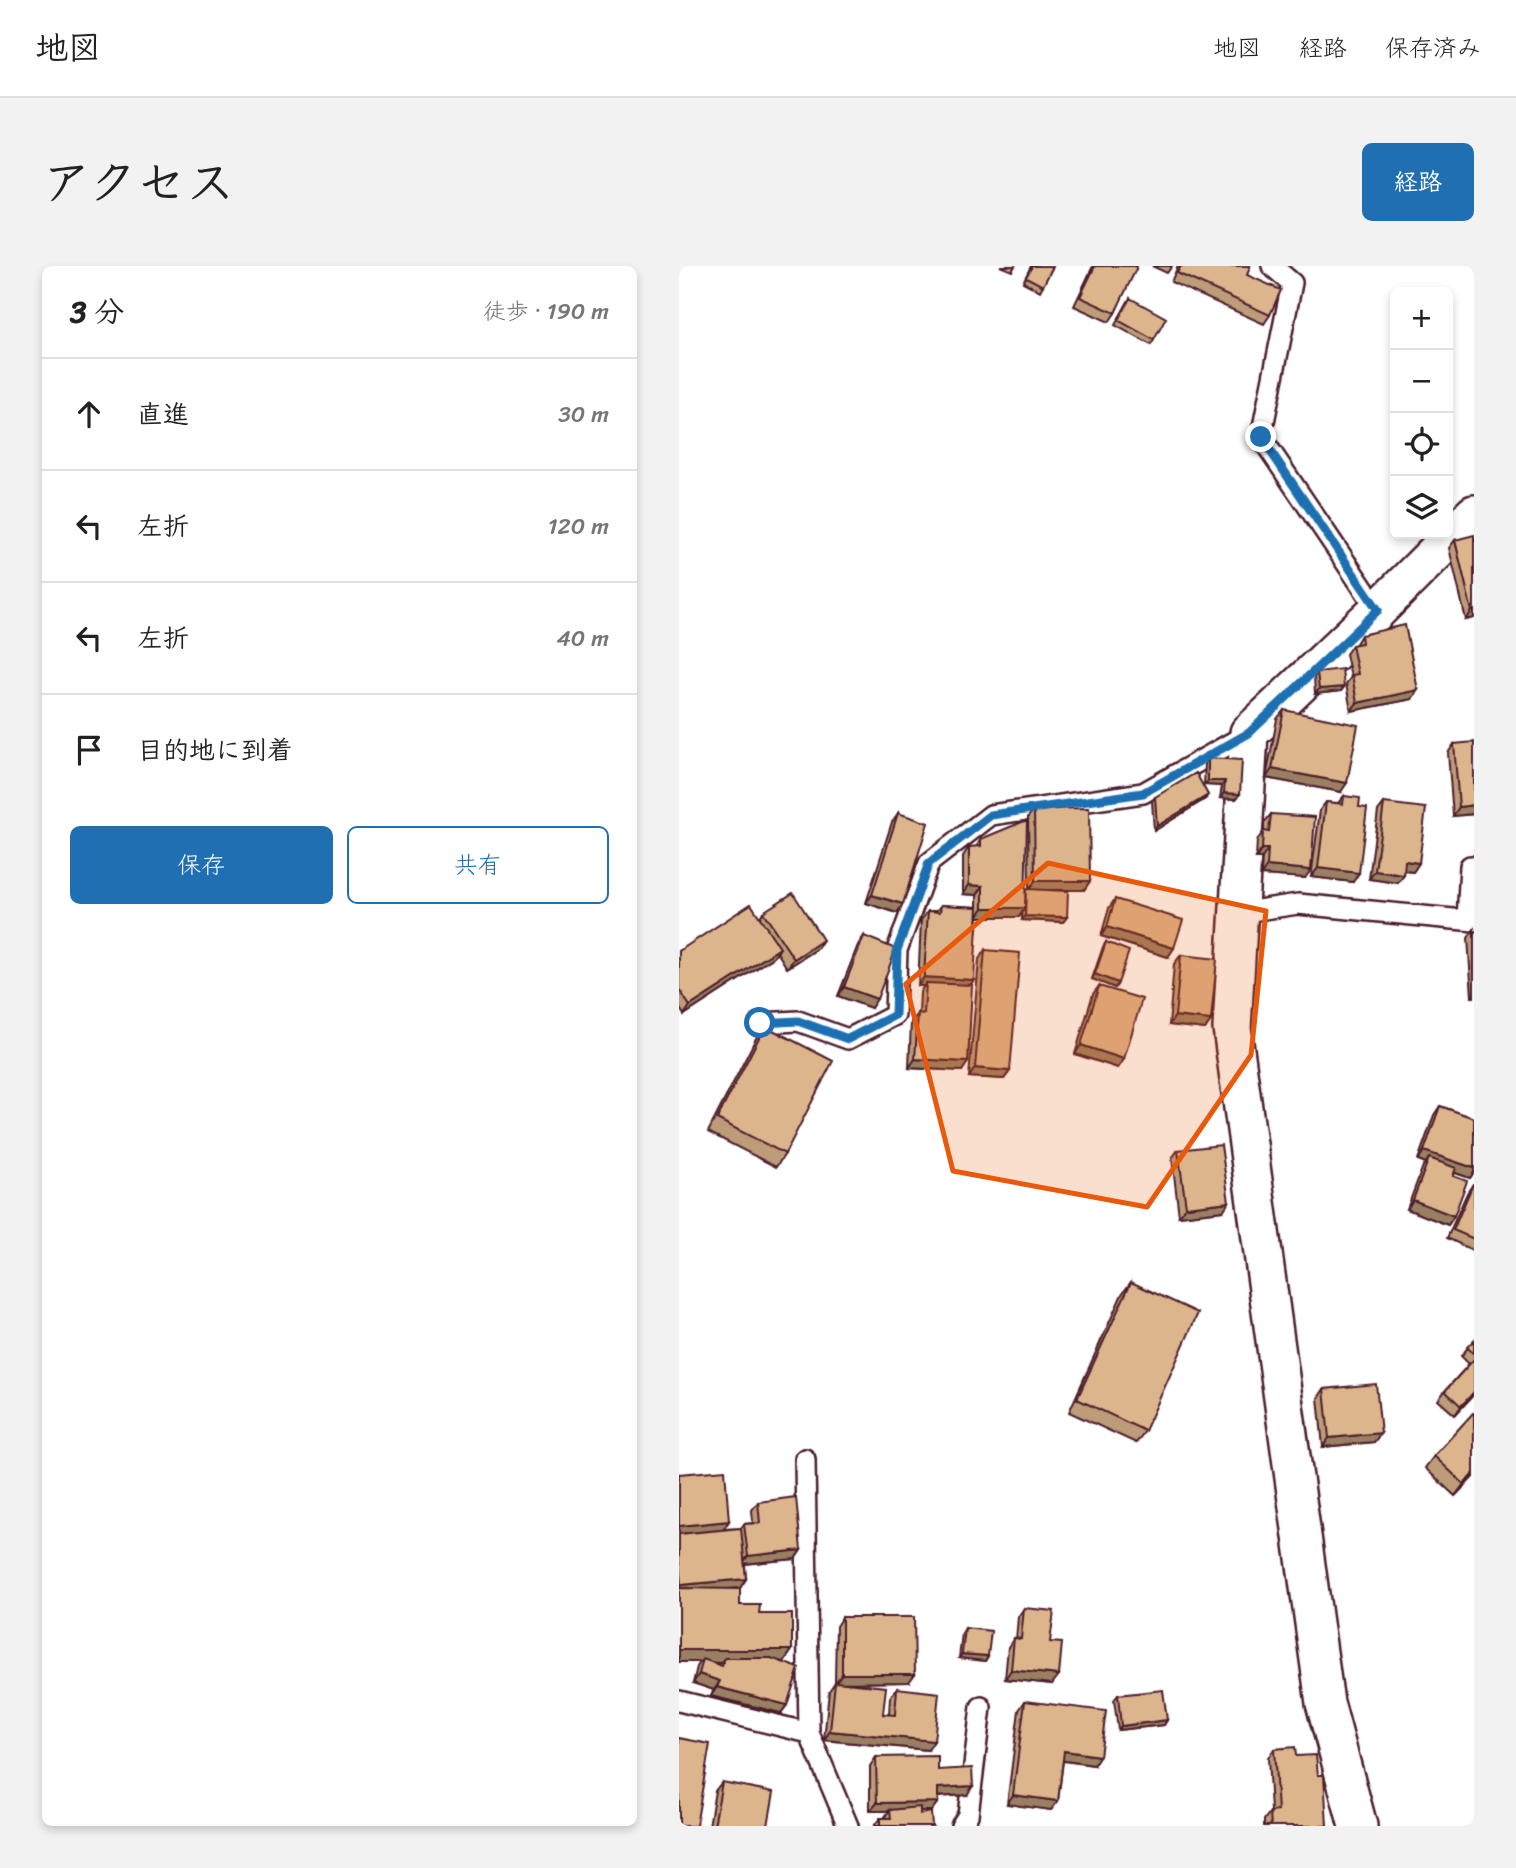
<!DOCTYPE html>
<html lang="ja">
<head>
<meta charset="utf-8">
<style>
	:root { --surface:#fff; --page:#f2f2f2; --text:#222; --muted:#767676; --line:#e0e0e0; --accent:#1f6fb2 }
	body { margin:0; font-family:Sriracha,"Klee One",sans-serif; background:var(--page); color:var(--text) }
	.controls { position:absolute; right:21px; top:21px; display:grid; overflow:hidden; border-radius:10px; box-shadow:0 4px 10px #0003 }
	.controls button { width:63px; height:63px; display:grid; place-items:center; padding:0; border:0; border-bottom:2px solid var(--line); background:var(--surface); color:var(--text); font:35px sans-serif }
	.stop { position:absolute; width:21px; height:21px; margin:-16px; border:5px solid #1f6fb2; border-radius:50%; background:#fff }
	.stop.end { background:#1f6fb2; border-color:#fff; box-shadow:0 2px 7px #0008 }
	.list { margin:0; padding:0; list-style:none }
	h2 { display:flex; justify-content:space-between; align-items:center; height:91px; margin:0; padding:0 28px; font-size:30px }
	h2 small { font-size:23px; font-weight:400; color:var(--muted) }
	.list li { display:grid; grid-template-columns:46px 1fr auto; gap:21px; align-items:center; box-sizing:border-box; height:112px; padding:0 28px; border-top:2px solid var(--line) }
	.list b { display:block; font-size:26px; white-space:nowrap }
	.list em { font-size:23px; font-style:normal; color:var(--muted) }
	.actions { display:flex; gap:14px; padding:21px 28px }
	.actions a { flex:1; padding:16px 0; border:2px solid var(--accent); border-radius:10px; text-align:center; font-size:24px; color:var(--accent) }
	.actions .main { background:var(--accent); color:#fff }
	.icon { flex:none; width:38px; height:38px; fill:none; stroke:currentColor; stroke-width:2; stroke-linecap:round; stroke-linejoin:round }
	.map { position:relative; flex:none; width:795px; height:1560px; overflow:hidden; border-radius:10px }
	header { display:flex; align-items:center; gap:42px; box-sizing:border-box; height:98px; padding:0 35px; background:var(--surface); border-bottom:2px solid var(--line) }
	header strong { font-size:33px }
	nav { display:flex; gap:38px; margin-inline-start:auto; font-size:24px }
	.intro { display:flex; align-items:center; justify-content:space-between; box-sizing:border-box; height:168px; padding:0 42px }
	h1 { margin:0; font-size:49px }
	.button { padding:18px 32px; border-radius:10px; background:var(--accent); color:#fff; font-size:24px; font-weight:700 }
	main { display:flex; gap:42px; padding:0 42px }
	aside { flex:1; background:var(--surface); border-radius:10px; box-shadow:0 4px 10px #0003 }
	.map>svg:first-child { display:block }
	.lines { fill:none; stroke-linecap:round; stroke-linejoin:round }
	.lane-casing { stroke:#4a1f2b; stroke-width:24 }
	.street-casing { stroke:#4a1f2b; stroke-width:42 }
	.lane { stroke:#fff; stroke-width:19 }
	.street { stroke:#fff; stroke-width:37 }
	.wall { fill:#be9c79; stroke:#4a1f2b; stroke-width:2 }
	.shaded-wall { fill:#9b7f63; stroke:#4a1f2b; stroke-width:2 }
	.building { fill:#ddb58d; stroke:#4a1f2b; stroke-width:2 }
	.route { stroke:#1f6fb2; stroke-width:9 }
	.marked { fill:#e8590c; fill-opacity:0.2; stroke:#e8590c; stroke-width:5; stroke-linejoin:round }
</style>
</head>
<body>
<header>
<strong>地図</strong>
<nav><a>地図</a><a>経路</a><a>保存済み</a></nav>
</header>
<div class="intro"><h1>アクセス</h1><a class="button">経路</a></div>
<main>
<aside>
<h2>3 分<small>徒歩 · 190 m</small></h2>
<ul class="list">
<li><svg class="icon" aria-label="ahead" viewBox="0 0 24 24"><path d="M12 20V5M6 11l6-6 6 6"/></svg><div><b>直進</b></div><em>30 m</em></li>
<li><svg class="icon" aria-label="left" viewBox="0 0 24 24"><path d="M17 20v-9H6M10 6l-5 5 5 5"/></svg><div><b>左折</b></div><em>120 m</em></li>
<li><svg class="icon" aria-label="left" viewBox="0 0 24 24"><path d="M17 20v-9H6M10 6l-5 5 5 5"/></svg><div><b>左折</b></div><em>40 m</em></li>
<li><svg class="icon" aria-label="arrive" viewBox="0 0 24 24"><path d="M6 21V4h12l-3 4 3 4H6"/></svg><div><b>目的地に到着</b></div></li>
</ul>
<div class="actions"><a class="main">保存</a><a>共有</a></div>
</aside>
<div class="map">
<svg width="795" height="1560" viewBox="0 0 795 1560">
	<rect width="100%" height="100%" fill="#fff"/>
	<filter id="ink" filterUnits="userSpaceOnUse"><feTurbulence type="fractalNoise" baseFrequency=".0143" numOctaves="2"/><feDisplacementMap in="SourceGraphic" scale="14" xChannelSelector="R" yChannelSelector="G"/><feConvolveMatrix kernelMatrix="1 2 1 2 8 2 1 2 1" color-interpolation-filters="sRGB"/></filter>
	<g filter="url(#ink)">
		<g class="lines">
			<defs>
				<path id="lane" d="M593,0L613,17L582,171L699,344
					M559,647L619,638L795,655
					M788,654L791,600
					M81,757L119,755L169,773L216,749L218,684L250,597L312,549L464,527L570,467
					M126,1193L130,1467L169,1560
					M0,1435L130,1467
					M282,1560L289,1549L302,1441"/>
				<path id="street" d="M679,1560L646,1437L553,762L570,467L699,344L795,248"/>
			</defs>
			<use href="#lane" class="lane-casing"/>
			<use href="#street" class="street-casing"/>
			<use href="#lane" class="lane"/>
			<use href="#street" class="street"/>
		</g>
		<path class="wall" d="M321,0H336L333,5Z
			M352,0H374L361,25L344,16Z
			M414,0H456L436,47L430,56L395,40Z
			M473,0H493L488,7Z
			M499,0H571L568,9L591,49L585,58L492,16Z
			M451,32L475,74L472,79L436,59Z
			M776,274L795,352L787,354L770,282Z
			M682,369L733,433L672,445L667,418L672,411L667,388L673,379H676Z
			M638,406L665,421L662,425L636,428L635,411Z
			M605,444L662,526L587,512L598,453Z
			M775,478L795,548L774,550L769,487Z
			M529,492L561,528L557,533L541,532L543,520L525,519L526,497Z
			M665,530L674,616L632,611L641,544L647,536L659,537Z
			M476,531L526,533L475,565L473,535Z
			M705,537L740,597L734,606L725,605V609L719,617L690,613L699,545Z
			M355,543L411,615L405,624H363L388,651L384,656L343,654V646L340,651H299L292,719L289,796L283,805L230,802L232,756L240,747L241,726L245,720H239L242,654L249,645H257L262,639L298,641V629L284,628V590L290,581H297L302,573L346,625L350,623L349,551Z
			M219,547L218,647L187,637L213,556Z
			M592,548L626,612L582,609L583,592H577L578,574L585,565V557Z
			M436,633L489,691L422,670L430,642Z
			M84,646L138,683L108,702L98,686L95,691L5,749L0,741V685L81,651Z
			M795,663V731H793L789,672Z
			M185,670L192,742L159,730L179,679Z
			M427,676L439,717L436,722L413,713L424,681Z
			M306,684L331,805L325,813L290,811L300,693Z
			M502,689L532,754L526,763L490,759L495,698Z
			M420,720L445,793L439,802L396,788L414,728Z
			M86,760L106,888L97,901L29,866L77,772Z
			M761,840L795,852V906L791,912L776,907L774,910L775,950L769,959L728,943L744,900L747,897L739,894L755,849Z
			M499,884L544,945L500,950L493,892Z
			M794,918H795V985L768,972L788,927Z
			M452,1016L466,1165L457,1177L390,1146L443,1028Z
			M795,1074V1128L776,1149L759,1134L766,1125L790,1098L782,1090Z
			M645,1123L702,1167L695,1176L644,1181L639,1132Z
			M795,1148V1210L776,1230L746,1202L755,1190Z
			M0,1208L50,1255L44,1263L62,1262L65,1258L74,1257L73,1244L79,1236L122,1284L116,1293L66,1298L67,1313L61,1322L49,1323L61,1339L80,1348L113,1384L105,1396L108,1439L102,1447L32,1430L35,1424L14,1417L18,1401L21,1396H0Z
			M345,1342L373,1418L326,1413L329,1381L335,1372L337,1373L339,1351Z
			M163,1351L230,1416L162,1417L204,1448H210L211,1431L218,1422L249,1484L145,1474L150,1425L156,1416L157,1360Z
			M286,1362L309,1390L306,1395L280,1392L283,1367Z
			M439,1429L488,1454L485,1459L439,1464L435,1434Z
			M346,1435L415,1499L384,1495L379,1535L372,1544L328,1538L340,1444Z
			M595,1483L617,1490L639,1509L648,1560H585V1554L591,1546L592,1545L589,1492Z
			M197,1491L259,1504L288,1529L259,1531V1536L252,1545H241V1548L253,1560H195L201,1552H205L210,1545H191V1500Z
			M43,1516L89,1560H30L36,1525Z"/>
		<path class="shaded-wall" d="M793,345H795V352L787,354Z
			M665,421L662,425L636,428L640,423Z
			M739,424L733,433L672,445L678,437Z
			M593,503L668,517L662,526L587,512Z
			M529,515H546L543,520L525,519Z
			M545,527L561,528L557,533L541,532Z
			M529,529L526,533L475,565L478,560Z
			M795,539V548L774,550L780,541Z
			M583,583H589L583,592H577Z
			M726,595L740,597L734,606L720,604Z
			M588,600L632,604L626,612L582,609Z
			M639,602L680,607L674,616L632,611Z
			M696,605L725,609L719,617L690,613Z
			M356,615H411L405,624H350Z
			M290,619L304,620L298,629L284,628Z
			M193,629L224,638L218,647L187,637Z
			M304,642H346L340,651H298Z
			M346,650L388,651L384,656L343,654Z
			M428,661L495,682L489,691L422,670Z
			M144,674L138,683L108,702L115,693Z
			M101,682L95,691L5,749L11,740Z
			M416,708L439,717L436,722L413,713Z
			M245,711L295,714L289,722L247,717L245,720H239Z
			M165,721L198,733L192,742L159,730Z
			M496,750L532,754L526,763L490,759Z
			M402,779L445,793L439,802L396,788Z
			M236,793L289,796L283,805L230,802Z
			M296,802L331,805L325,813L290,811Z
			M745,885L795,902V906L791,912L748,897L750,892L747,897L739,894Z
			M734,934L775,950L769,959L728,943Z
			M550,936L544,945L500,950L507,941Z
			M795,1126V1128L776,1149L782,1140Z
			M702,1167L695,1176L644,1181L650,1172Z
			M795,1207V1210L776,1230L785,1218Z
			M50,1255L44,1264L0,1268V1260Z
			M122,1284L116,1293L63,1298L69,1290Z
			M67,1313L61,1322L0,1327V1322L2,1319Z
			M0,1384H113L104,1397L46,1392L42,1397L23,1396L24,1393L21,1396H0Z
			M283,1388L309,1390L306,1395L280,1392Z
			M332,1404L380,1409L373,1418L326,1413Z
			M20,1408L41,1415L35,1424L14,1417Z
			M163,1408H236L230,1416L156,1417Z
			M38,1421L108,1439L102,1447L32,1430Z
			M488,1454L485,1459L439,1464L442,1460Z
			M151,1465L255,1475L249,1484L145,1474Z
			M385,1485L421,1490L415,1499L379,1494Z
			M294,1520L288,1529L253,1531L259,1522Z
			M334,1529L379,1535L372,1544L328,1538Z
			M259,1536L252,1545H211V1544L210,1545H191L198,1537Z"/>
		<path class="building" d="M353,0H374L364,20L347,11Z
			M416,0H456L458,1L436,47L401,31Z
			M502,0H571L568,9L602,24L591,49L498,7Z
			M451,32L487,52L475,74L439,54Z
			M795,269V345H793L776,274Z
			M726,359L739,424L678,437L673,409L679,408L673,379L683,377L682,369Z
			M663,403L665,421L640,423L638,406Z
			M605,444L679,459L668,517L593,503Z
			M795,476V539L780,541L775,478Z
			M529,492L563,494L561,528L545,527L546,515H529Z
			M517,507L529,529L478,560L476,531Z
			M665,530L681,532L680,541L688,542L680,607L639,602L647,536L664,538Z
			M705,537L747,542L740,597L726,595L725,609L696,605Z
			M410,542L411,615H356L355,543Z
			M219,547L249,557L224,638L193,629Z
			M592,548L636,551L632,604L588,600L589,583H583L584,565L590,566Z
			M348,554L346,642H304V620L290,619V581L302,580V573Z
			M347,623L389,625L388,651L346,650Z
			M114,627L144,674L115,693L84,646Z
			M436,633L504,654L495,682L428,661Z
			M72,638L101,682L11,740L0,723V685Z
			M262,639L299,641L295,714L245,711L249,645L261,646Z
			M185,670L217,683L198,733L165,721Z
			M427,676L450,685L439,717L416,708Z
			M306,684L341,687L331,805L296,802Z
			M502,689L538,693L532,754L496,750Z
			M247,717L293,719L289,796L236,793L239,747L245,748Z
			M420,720L463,733L445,793L402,779Z
			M86,760L154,795L106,888L38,853Z
			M761,840L795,852V902L745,885Z
			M542,879L550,936L507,941L499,884Z
			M750,892L777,902L774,910L788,915L775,950L734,934Z
			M794,918H795V973L774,964Z
			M452,1016L519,1047L466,1165L398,1133Z
			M795,1074V1088L788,1081Z
			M795,1093V1126L782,1140L766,1125Z
			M697,1118L702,1167L650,1172L645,1123Z
			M794,1147L795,1148V1207L785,1218L755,1190Z
			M46,1204L50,1255L0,1260V1208Z
			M117,1231L122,1284L69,1290L65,1258L81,1257L79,1236Z
			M62,1262L67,1313L2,1319L0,1295V1268Z
			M0,1322L61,1323V1339H81L80,1348H113V1384H0Z
			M345,1342L375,1345L371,1376L383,1377L380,1409L332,1404L335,1372L342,1373Z
			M163,1351H235L236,1408H163Z
			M286,1362L312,1365L309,1390L283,1388Z
			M46,1392H92L120,1402L108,1439L38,1421L41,1415L20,1408L24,1393L43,1400Z
			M156,1416L207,1421L204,1448L216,1449L218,1422L260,1427L255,1475L151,1465Z
			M484,1424L488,1454L442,1460L439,1429Z
			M346,1435L427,1445L421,1490L385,1485L379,1535L334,1529Z
			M0,1472L31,1478L17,1560H0Z
			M616,1481L617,1490L637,1489L639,1509H645L648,1560H592L591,1546L599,1545L595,1483Z
			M259,1490V1504L293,1502L294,1520L259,1522V1536L198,1537L197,1491Z
			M43,1516L95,1526L89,1560H35Z
			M241,1541V1548L252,1546L253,1560H201V1552H212L211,1544Z"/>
	</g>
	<g class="lines" filter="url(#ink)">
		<path class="route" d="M81,757L119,755L169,773L216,749L218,684L250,597L312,549L464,527L570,467L699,344L582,171"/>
	</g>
	<path class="marked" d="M369,597L587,645L572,789L468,941L274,905L227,718Z"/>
</svg>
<div class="controls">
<button>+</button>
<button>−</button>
<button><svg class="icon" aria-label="locate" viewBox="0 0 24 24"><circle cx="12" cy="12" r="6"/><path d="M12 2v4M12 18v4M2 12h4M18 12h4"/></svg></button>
<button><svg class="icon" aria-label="layers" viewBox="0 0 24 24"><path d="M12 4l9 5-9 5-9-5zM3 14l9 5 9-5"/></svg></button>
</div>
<div class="stop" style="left:81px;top:757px"></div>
<div class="stop end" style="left:582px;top:171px"></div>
</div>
</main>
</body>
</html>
